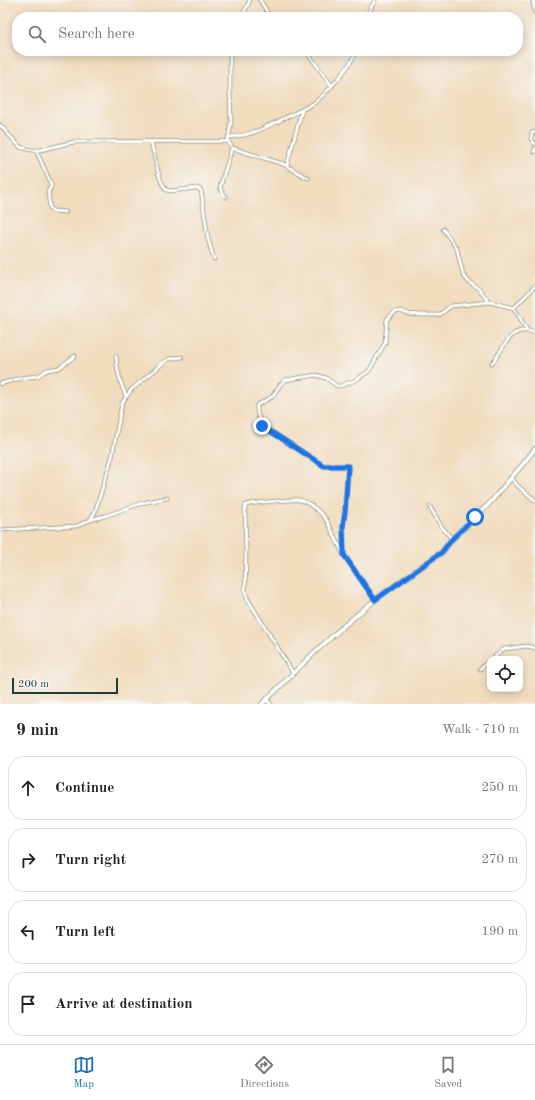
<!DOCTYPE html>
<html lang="en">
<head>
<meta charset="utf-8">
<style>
	:root { --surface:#fff; --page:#f2f2f2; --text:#222; --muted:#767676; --line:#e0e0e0; --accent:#1f6fb2 }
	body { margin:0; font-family:"Old Standard TT",serif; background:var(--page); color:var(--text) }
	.controls { position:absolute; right:12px; bottom:12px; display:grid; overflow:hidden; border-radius:8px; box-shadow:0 2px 10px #0003 }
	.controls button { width:36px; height:36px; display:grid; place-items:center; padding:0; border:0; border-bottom:1px solid var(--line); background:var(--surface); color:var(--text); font:20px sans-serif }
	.scale { position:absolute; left:12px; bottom:10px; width:106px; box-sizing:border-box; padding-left:4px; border:2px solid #1f3d34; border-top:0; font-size:11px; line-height:14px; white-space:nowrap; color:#1f3d34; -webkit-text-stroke:3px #f6f6f2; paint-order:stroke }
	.stop { position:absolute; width:12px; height:12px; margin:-9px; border:3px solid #1a73e8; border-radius:50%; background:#fff }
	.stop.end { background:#1a73e8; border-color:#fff; box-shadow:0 1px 4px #0008 }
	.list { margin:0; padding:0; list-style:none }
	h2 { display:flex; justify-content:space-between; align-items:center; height:52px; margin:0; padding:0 16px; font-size:17px }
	h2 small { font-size:13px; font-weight:400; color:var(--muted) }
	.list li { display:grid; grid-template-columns:26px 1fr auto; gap:12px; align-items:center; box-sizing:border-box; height:64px; margin:0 8px 8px; padding:0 8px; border:1px solid var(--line); border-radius:16px }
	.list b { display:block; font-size:15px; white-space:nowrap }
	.list em { font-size:13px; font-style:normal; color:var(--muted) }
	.icon { flex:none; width:22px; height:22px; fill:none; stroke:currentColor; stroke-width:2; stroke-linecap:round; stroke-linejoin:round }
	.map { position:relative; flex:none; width:535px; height:704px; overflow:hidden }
	.search { position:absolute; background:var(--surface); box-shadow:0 2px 10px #0003; left:12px; right:12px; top:12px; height:44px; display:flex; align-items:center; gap:10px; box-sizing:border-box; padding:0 14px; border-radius:16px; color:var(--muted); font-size:15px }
	.sheet { height:340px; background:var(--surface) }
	nav { display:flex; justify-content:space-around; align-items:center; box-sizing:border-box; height:56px; border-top:1px solid var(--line); background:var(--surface); font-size:11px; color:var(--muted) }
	nav a { display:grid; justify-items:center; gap:2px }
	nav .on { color:var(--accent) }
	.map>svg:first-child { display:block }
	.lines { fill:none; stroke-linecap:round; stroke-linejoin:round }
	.minor-casing { stroke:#888c79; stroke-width:4.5 }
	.tertiary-casing { stroke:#888c79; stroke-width:5 }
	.secondary-casing { stroke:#888c79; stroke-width:5.5 }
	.minor { stroke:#fff; stroke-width:3 }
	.tertiary { stroke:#fff; stroke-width:3.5 }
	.secondary { stroke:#fff; stroke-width:4 }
	.route { stroke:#1a73e8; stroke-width:5 }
</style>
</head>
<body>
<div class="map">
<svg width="535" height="704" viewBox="0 0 535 704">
	<rect width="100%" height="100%" fill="#f6f6f2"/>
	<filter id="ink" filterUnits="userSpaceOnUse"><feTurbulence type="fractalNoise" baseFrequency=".025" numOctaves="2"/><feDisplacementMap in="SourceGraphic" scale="8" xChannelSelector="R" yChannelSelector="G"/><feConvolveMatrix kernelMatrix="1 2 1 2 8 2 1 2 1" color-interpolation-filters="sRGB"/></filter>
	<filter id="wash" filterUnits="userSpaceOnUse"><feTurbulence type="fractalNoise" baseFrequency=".012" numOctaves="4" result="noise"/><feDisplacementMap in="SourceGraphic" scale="16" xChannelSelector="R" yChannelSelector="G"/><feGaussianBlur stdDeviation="0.9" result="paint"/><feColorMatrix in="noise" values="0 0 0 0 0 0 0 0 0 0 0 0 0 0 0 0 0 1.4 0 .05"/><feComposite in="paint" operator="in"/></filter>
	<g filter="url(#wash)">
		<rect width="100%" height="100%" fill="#f1dcbe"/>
	</g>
	<g filter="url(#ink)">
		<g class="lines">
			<defs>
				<path id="minor" d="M260,0L270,17
					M242,17L250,0
					M366,17L375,0
					M306,51L332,86
					M0,125L20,147L31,150H40L74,142L228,141L231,122L230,94V51
					M535,132L532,133L531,139L535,144
					M228,137C250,137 270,125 289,116C297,112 306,108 314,103C326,94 352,65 356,51
					M151,142C155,157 157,177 166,190L171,191L197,188L201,190L208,239L214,259
					M232,148L283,164L308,178
					M36,150L51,184V187L48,192L50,208L53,211L66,212
					M534,152L535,148
					M287,165L302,110
					M226,197L222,192L220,187L232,148L228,141
					M443,229L457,249L463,275L470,283L479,289L489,302
					M514,308L535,286
					M116,356C117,371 120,383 126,396
					M492,363C505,349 509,323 535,333
					M0,384L21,378L38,376L47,370L59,368L75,356
					M511,478L520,488L535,500
					M430,507L441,526L452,539
					M90,520L105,516L142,503L167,498
					M0,530L77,526L90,520L95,512L112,457L122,403L131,390L163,363L169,359L182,357
					M344,555L343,526L345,512L348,466H324L264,427C259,423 256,411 257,405L272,397L280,385L285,380L316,375L326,378L337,386H340L356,380L369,371L385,343L387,319L395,312L401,311L408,314L421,315H439L451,306L489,302L514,308L527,330
					M492,659L504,649L527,646L535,648
					M480,669L490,660
					M293,673L247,598L245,591L246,553L245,509L246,505C253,503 292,499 300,500C309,502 322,513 327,521L344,555L375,600
					M266,700L271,704"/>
				<path id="tertiary" d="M533,0L535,12"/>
				<path id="secondary" d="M262,704L316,651L346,624L375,600L442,552L452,539L489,504L523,464L535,449"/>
			</defs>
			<use href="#minor" class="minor-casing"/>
			<use href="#tertiary" class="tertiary-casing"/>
			<use href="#secondary" class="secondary-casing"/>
			<use href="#minor" class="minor"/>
			<use href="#tertiary" class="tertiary"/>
			<use href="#secondary" class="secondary"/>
		</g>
	</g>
	<g class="lines" filter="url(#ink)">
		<path class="route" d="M262,426L324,466H348L345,512L343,526L344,555L375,600L442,552L452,539L475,517"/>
	</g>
</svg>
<div class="controls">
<button><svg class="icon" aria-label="locate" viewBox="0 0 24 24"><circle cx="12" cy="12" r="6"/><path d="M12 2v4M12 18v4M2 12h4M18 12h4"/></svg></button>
</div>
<div class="scale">200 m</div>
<div class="stop" style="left:475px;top:517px"></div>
<div class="stop end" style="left:262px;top:426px"></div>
<div class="search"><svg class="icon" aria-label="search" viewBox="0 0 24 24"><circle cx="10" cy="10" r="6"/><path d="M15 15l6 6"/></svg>Search here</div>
</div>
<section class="sheet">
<h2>9 min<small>Walk · 710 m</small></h2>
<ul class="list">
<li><svg class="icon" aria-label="ahead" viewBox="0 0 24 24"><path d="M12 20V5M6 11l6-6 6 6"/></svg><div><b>Continue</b></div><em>250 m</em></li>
<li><svg class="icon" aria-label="right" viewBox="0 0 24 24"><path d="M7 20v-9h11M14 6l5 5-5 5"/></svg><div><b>Turn right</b></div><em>270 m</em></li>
<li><svg class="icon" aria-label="left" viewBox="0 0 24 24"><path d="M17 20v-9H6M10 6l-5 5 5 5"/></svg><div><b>Turn left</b></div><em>190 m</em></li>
<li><svg class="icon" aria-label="arrive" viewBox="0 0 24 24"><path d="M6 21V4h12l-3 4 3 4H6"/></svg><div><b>Arrive at destination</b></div></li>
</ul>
</section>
<nav>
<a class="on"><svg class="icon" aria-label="map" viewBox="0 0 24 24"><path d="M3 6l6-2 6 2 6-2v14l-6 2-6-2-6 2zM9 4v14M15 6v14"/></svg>Map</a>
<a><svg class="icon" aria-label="directions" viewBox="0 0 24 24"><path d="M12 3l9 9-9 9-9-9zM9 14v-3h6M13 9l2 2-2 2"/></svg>Directions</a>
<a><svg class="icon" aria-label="saved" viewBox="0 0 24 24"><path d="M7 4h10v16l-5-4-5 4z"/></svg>Saved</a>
</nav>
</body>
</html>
